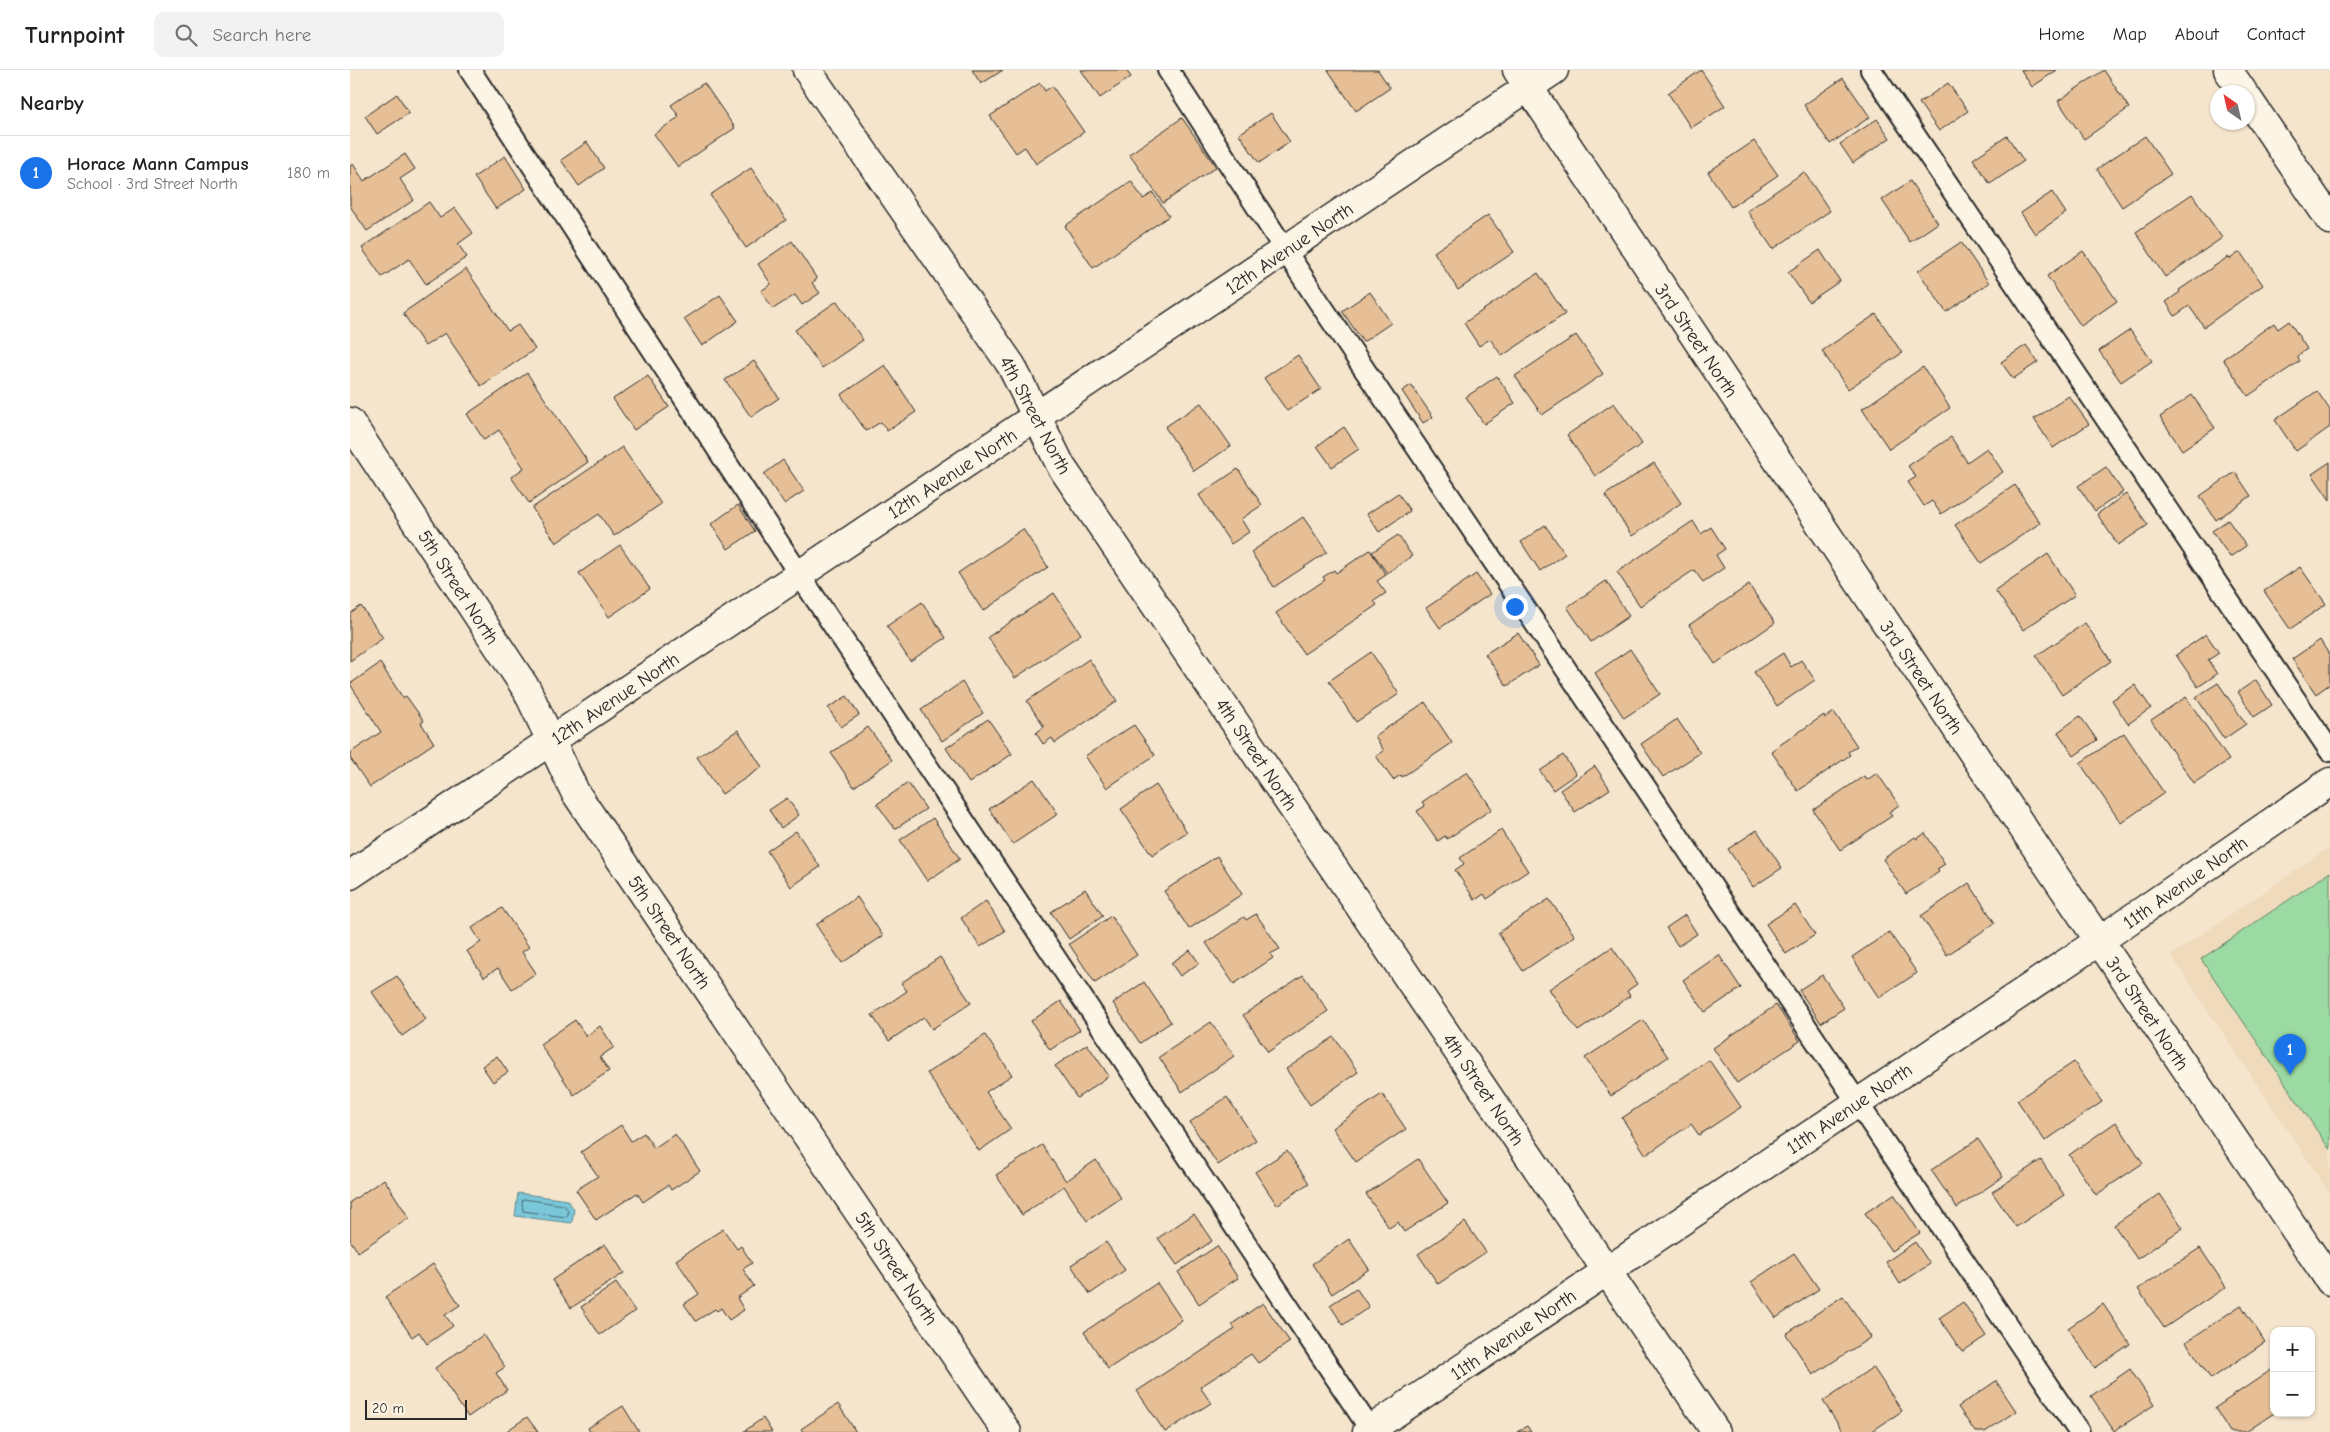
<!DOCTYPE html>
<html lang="en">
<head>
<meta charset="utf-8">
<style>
	:root { --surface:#fff; --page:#f2f2f2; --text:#202124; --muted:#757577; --line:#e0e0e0; --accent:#1a73e8 }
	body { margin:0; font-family:"Comic Neue",sans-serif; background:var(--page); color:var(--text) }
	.controls { position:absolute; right:15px; bottom:15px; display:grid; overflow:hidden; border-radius:10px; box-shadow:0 1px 4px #0004 }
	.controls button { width:45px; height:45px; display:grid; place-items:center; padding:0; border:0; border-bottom:1px solid var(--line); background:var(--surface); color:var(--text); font:25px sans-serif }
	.compass { position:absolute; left:1860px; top:15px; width:45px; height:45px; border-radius:50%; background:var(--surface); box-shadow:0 1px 4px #0004; rotate:326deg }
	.scale { position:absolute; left:15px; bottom:12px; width:102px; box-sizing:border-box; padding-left:5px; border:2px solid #2b2b2b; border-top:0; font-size:14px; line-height:18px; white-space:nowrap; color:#2b2b2b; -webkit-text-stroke:4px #fcf5e5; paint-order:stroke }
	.you { position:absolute; left:1164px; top:536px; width:18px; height:18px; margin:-12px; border:4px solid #fff; border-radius:50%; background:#1a73e8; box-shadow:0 0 0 8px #1a73e833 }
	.badge { display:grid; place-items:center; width:32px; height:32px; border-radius:50%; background:var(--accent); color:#fff; font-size:16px; font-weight:700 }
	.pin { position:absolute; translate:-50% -41px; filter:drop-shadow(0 1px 2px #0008) }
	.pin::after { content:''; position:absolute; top:26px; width:18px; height:15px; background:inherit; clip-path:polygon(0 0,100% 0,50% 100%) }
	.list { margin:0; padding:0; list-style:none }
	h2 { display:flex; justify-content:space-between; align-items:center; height:65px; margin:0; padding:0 20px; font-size:21px }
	h2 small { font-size:16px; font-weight:400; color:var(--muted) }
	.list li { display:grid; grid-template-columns:32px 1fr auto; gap:15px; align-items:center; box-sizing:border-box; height:75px; padding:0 20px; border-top:1px solid var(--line) }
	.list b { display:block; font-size:19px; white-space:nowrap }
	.list p { margin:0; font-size:16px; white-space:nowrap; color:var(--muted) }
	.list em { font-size:16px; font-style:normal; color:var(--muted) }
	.icon { flex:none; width:28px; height:28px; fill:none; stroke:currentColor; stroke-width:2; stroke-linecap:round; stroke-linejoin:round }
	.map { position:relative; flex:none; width:1980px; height:1362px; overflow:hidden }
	header { display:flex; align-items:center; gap:30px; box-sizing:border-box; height:70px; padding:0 25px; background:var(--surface); border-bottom:1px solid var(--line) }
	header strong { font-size:24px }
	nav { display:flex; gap:28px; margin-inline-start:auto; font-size:18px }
	.search { width:350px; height:45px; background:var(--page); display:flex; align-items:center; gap:12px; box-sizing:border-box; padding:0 18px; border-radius:10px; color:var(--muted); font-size:19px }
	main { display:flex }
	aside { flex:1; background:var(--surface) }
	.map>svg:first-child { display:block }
	.built { fill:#f0dabc }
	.green { fill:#9bdaa2; stroke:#638266 }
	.water { fill:#7ac7d9; stroke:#5a8993 }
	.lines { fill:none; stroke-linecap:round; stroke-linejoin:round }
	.shore { stroke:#4b6971; stroke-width:1 }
	.building { fill:#e6bf96; stroke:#2b2b2b }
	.lane-casing { stroke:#2b2b2b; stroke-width:24 }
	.street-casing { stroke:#2b2b2b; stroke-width:31 }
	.secondary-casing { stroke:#2b2b2b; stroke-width:31 }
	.lane { stroke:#fcf5e5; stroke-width:20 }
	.street { stroke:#fcf5e5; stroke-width:28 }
	.secondary { stroke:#fcf5e5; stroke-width:28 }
	.labels { text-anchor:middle; stroke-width:4.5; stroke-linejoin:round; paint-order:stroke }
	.street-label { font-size:19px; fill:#2b2b2b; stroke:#fcf5e5 }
</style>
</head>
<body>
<header>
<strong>Turnpoint</strong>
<div class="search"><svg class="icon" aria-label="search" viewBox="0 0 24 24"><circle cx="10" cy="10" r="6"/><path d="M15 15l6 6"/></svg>Search here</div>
<nav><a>Home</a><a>Map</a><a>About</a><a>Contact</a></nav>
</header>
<main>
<aside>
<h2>Nearby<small></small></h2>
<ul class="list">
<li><span class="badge">1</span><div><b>Horace Mann Campus</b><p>School · 3rd Street North</p></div><em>180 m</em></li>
</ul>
</aside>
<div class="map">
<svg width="1980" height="1362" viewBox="0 0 1980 1362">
	<rect width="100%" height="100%" fill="#f5e5cd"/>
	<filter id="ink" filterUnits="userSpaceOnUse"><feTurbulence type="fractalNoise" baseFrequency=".02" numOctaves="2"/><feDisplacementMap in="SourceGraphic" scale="10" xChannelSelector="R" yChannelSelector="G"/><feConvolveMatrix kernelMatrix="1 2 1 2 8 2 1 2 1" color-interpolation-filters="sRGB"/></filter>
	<g filter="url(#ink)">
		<path class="built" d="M1980,777V1124L1821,885Z"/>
		<path class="green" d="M1980,802V1080L1851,889Z"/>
		<path class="water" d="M168,1123L217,1130L224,1139L222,1153L165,1146Z"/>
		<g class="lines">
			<path class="shore" d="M174,1129L214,1135L218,1140V1145L215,1147L173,1141L172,1132Z"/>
		</g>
		<path class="building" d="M622,0H653L631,14Z
			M731,0H776L781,7L750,28Z
			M978,0H1028L1040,18L1006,41Z
			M1351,0L1375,36L1341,58L1318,23Z
			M1671,0H1707L1682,17Z
			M1754,0L1779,38L1734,69L1708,31Z
			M1493,8L1520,47L1480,74L1454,35Z
			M354,13L385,58L328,97L304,64L329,47L321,35Z
			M690,13L695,21L702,16L734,62L686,94L675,77L666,83L640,46Z
			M1598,13L1618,41L1589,61L1569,33Z
			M47,24L59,43L27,64L15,46Z
			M921,43L940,72L909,93L889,64Z
			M832,48L866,97L813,133L779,84Z
			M1527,49L1540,68L1503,93L1490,74Z
			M1657,66L1674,91L1640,114L1623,89Z
			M1795,66L1821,104L1772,137L1747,99Z
			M1404,71L1428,105L1381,137L1358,102Z
			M237,72L254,98L229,116L211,90Z
			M55,84L65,99L50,109L64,130L17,161L0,136V96L3,94L14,111Z
			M155,86L176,119L146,139L124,107Z
			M401,98L436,150L396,178L360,125Z
			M1454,102L1480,141L1423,179L1397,141Z
			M781,111L793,129L803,123L819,146L743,198L715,156Z
			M1560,111L1588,153L1560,172L1532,130Z
			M1702,122L1716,143L1685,164L1671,143Z
			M1842,124L1872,168L1815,207L1786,162Z
			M79,132L90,148L105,138L123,163L108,174L117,187L76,214L59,189L32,207L12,178Z
			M1138,145L1164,182L1108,220L1084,182Z
			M442,171L467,209L462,213L470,223L452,235L445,225L423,239L411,221L421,214L408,194Z
			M1611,172L1639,213L1596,242L1568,201Z
			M1470,180L1490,211L1459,232L1438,202Z
			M1733,181L1767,231L1731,256L1697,206Z
			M1890,182L1913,215L1854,257L1839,236L1825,246L1816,232L1830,222L1829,220L1878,187L1880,189Z
			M116,199L158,261L168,255L185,279L131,316L95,263L75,276L53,243Z
			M1188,203L1215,244L1152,286L1140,269L1129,276L1114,253Z
			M1020,222L1041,253L1013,272L992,241Z
			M370,225L388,251L352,276L334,249Z
			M487,231L513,270L472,298L445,260Z
			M1526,244L1552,283L1498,319L1472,281Z
			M1939,251L1957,279L1947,286L1950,291L1898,326L1873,289L1924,253L1928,259Z
			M1780,260L1802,291L1771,312L1749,281Z
			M1226,265L1253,304L1192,345L1165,306Z
			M1676,275L1688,292L1663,309L1651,292Z
			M948,285L971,319L937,341L914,308Z
			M404,291L429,328L401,347L375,310Z
			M535,295L566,342L537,361L531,352L516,361L491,325Z
			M1573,297L1600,338L1539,379L1512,339Z
			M177,303L238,392L179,433L161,407L174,398L149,360L134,370L117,344Z
			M298,306L319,337L284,360L263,329Z
			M1147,306L1165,333L1134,354L1116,327Z
			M1061,315L1083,347L1073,353L1052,321Z
			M1967,321L1980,340V357L1946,381L1925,350Z
			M1842,325L1865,358L1832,380L1810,347Z
			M1719,326L1739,354L1703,378L1684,349Z
			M851,333L881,376L844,401L815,357Z
			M1264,333L1292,374L1245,406L1217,365Z
			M994,357L1009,379L982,397L967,376Z
			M1601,367L1617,392L1637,378L1653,402L1591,444L1582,431L1574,436L1558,412L1566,407L1558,396Z
			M272,377L311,434L264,466L249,444L206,473L182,438Z
			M433,390L454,421L434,434L414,404Z
			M1980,392V430L1962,404Z
			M1304,393L1331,433L1282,466L1255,425Z
			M1756,397L1773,422L1745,441L1728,416Z
			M888,399L912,435L891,449L899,462L881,474L849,425Z
			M1885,402L1901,426L1866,450L1850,426Z
			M1665,415L1690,453L1631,493L1605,455Z
			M1048,423L1060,441L1029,462L1017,444Z
			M1776,424L1798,455L1768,475L1747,444Z
			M388,435L405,461L378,479L361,454Z
			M953,447L977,482L924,517L901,482Z
			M1878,450L1896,476L1880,487L1862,461Z
			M1343,451L1351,464L1361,457L1375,479L1366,485L1374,498L1353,512L1344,500L1290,536L1267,502Z
			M1195,455L1215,484L1190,501L1171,472Z
			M673,459L698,497L633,541L608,503Z
			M1048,465L1062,486L1037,503L1022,482Z
			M270,475L300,519L259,547L229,503Z
			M1020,480L1036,505L1027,511L1036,523L1024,531L1027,535L954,584L926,543L975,510L973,507L984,500L986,503Z
			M1698,484L1725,525L1673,560L1645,520Z
			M1950,497L1976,534L1940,559L1914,521Z
			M1126,504L1140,524L1090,558L1076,538Z
			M1256,511L1279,546L1241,572L1217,537Z
			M1399,515L1425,553L1365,594L1339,555Z
			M704,523L731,564L665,608L638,567Z
			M572,532L596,568L560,591L537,556Z
			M11,536L33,568L0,591V544Z
			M1735,553L1761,591L1712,625L1686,586Z
			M1168,563L1189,595L1157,616L1135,584Z
			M1856,564L1869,583L1858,590L1867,604L1848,617L1826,585Z
			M1970,570L1980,586V614L1966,624L1942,589Z
			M1280,579L1310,624L1274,648L1245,603Z
			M1021,582L1049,624L1006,652L979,611Z
			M1433,583L1441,597L1451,590L1465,610L1427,636L1404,602Z
			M739,589L767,631L705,673L702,668L693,674L686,663L694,657L677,631Z
			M30,593L53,628L56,626L74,651L71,653L84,673L20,717L0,688V683L31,662L0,614Z
			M1906,610L1922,635L1904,647L1888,622Z
			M612,612L633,643L592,671L571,640Z
			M1868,613L1896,654L1874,669L1846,627Z
			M1785,615L1801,638L1778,654L1762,630Z
			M497,626L509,645L491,657L478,638Z
			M1836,627L1879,690L1844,713L1801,650Z
			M1075,632L1102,673L1052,707L1051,705L1043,710L1026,686L1034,681L1025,666Z
			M1484,642L1507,676L1498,682L1500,685L1448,721L1421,681L1474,645L1475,648Z
			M1730,646L1747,670L1724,686L1708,662Z
			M638,649L662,684L619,713L596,678Z
			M1327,649L1350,683L1313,707L1291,674Z
			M784,655L805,685L757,718L735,686Z
			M518,657L542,690L504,717L481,683Z
			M388,660L412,697L372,724L347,687Z
			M1774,663L1814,723L1771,753L1730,693Z
			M1213,685L1226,704L1203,720L1190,701Z
			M1245,696L1260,719L1225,742L1210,720Z
			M1117,702L1142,739L1097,769L1095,766L1088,771L1067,741L1075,736L1072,732Z
			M1527,703L1549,735L1539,742L1542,746L1490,780L1463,740L1514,706L1517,710Z
			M684,709L708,744L663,774L639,739Z
			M558,713L576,739L545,759L527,734Z
			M806,715L837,762L802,785L771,739Z
			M437,728L449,745L431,758L419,740Z
			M583,748L610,789L577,811L550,770Z
			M1151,760L1178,801L1137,829L1134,824L1125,830L1105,800L1114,794L1110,788Z
			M1407,760L1432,798L1403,817L1378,779Z
			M446,761L470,797L441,817L417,781Z
			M1575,763L1595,794L1587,799L1589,802L1556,824L1533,789L1565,767L1567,769Z
			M867,786L892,824L839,859L814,821Z
			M1619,813L1645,853L1597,885L1571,846Z
			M735,819L753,846L719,869L701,842Z
			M507,827L533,866L492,893L466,855Z
			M1199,829L1225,866L1173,901L1148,863Z
			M636,831L655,861L630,877L611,848Z
			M1445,835L1465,865L1436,884L1416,854Z
			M152,838L179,877L172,882L186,903L162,919L148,898L134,907L117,881L131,872L122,858Z
			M906,844L930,879L920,884L923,888L884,914L856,873L894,847L896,850Z
			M1335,845L1347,864L1328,876L1316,858Z
			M761,846L787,885L745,913L719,874Z
			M1539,862L1567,903L1529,928L1502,887Z
			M1262,877L1287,914L1277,921L1280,926L1228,961L1199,919Z
			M840,880L849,893L830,906L821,893Z
			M1369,885L1391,918L1355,942L1333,910Z
			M590,887L621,933L582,959L574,947L539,971L522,945L557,921L551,913Z
			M953,905L978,941L918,982L893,945Z
			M1472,905L1494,938L1471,953L1449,920Z
			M47,906L76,949L52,966L22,922Z
			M794,912L821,952L790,973L763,933Z
			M711,931L730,960L700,980L681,951Z
			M1426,935L1450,971L1387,1013L1363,978Z
			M225,950L236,966L250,956L264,977L250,987L259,1001L224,1025L190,974Z
			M1293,950L1318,987L1261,1026L1235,988Z
			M861,952L884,986L832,1022L809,987Z
			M635,965L662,1005L636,1022L661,1059L629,1081L577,1003Z
			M984,967L1008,1002L960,1035L936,999Z
			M737,974L759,1006L727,1028L705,996Z
			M147,986L158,1002L143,1012L132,996Z
			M1359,990L1391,1037L1349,1065L1341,1054L1296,1085L1272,1048Z
			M1724,992L1752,1032L1695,1071L1667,1030Z
			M1032,1024L1056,1059L1006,1092L982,1058Z
			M877,1027L906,1070L868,1095L840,1052Z
			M1766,1052L1793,1093L1746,1125L1719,1085Z
			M271,1055L281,1071L294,1063L304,1078L325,1064L350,1101L321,1120L318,1115L293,1132L287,1123L246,1150L226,1120L248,1106L231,1082Z
			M1628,1069L1653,1107L1607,1138L1581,1100Z
			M692,1075L716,1111L746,1090L771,1128L737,1151L714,1116L672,1145L646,1105Z
			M937,1081L959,1113L927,1135L905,1102Z
			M1068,1089L1098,1133L1054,1162L1048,1152L1039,1158L1016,1124Z
			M1691,1090L1714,1125L1666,1157L1642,1122Z
			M34,1109L59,1148L8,1182L0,1170V1132Z
			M1544,1124L1570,1163L1541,1181L1515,1143Z
			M1810,1124L1833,1158L1787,1189L1764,1155Z
			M844,1144L862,1171L827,1195L808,1168Z
			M1115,1152L1136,1182L1088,1214L1068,1184Z
			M373,1159L387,1179L391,1176L402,1193L393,1199L404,1216L387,1228L394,1240L379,1250L371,1238L367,1241L365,1239L346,1251L334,1234L349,1224L326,1190Z
			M999,1169L1019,1199L982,1224L962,1194Z
			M756,1172L775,1200L740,1224L721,1195Z
			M1565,1172L1580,1194L1550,1214L1536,1192Z
			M255,1174L274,1203L221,1238L202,1210Z
			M867,1176L888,1208L849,1234L828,1202Z
			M1850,1178L1876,1217L1814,1258L1788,1219Z
			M1444,1183L1469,1219L1426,1248L1401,1212Z
			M83,1194L110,1235L95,1245L103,1256L77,1274L69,1262L62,1267L35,1227Z
			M266,1213L285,1241L250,1265L231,1237Z
			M807,1213L832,1250L758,1299L734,1262Z
			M1006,1218L1019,1237L993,1255L980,1235Z
			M1493,1226L1521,1267L1463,1305L1436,1264Z
			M1613,1232L1636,1266L1612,1282L1589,1248Z
			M913,1233L940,1272L908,1293L901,1284L850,1317L861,1333L815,1362L787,1321L833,1291L834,1293L885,1259L882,1254Z
			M1753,1234L1780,1274L1745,1298L1718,1258Z
			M1891,1235L1915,1272L1861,1309L1836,1272Z
			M133,1265L155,1297L146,1303L157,1320L118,1347L85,1298Z
			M1523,1297L1552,1341L1521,1362H1493L1473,1331Z
			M1924,1298V1343L1896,1362H1880L1865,1338Z
			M1780,1299L1804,1335L1764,1361L1741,1326Z
			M1646,1311L1666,1341L1635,1362H1625L1608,1337Z
			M488,1334L506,1362H453L451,1359Z
			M273,1336L289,1362H240L238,1358Z
			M177,1347L188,1362H155Z
			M413,1348L422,1362H393Z
			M1177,1356L1181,1362H1167Z"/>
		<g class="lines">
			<defs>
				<path id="lane" d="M120,0L449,504L1022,1362
					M818,0L965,226L1729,1362
					M1521,0L1980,681"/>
				<path id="street" d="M457,0L661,295L711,396L1366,1362
					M1167,0L1693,788L1980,1211
					M0,352L177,620L225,722L657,1362
					M1017,1362L1749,871L1980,712"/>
				<path id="secondary" d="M1878,0L1893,22
					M1898,29L1980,150
					M0,805L1204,0"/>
			</defs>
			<use href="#lane" class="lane-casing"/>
			<use href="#street" class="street-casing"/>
			<use href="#secondary" class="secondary-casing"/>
			<use href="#lane" class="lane"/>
			<use href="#street" class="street"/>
			<use href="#secondary" class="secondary"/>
		</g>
	</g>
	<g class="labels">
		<g class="street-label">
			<text transform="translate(939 178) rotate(-34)" y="7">12th Avenue North</text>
			<text transform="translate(1347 270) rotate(56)" y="7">3rd Street North</text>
			<text transform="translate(686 345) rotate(62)" y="7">4th Street North</text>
			<text transform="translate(602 403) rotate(-33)" y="7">12th Avenue North</text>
			<text transform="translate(109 517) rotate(57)" y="7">5th Street North</text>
			<text transform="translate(1572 607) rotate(56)" y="7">3rd Street North</text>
			<text transform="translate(265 628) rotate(-34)" y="7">12th Avenue North</text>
			<text transform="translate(907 684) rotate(56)" y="7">4th Street North</text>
			<text transform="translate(1835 812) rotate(-35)" y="7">11th Avenue North</text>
			<text transform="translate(320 862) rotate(56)" y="7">5th Street North</text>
			<text transform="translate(1798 943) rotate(56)" y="7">3rd Street North</text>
			<text transform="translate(1134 1019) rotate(56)" y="7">4th Street North</text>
			<text transform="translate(1499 1038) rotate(-34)" y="7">11th Avenue North</text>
			<text transform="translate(547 1198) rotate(56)" y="7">5th Street North</text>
			<text transform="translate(1163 1264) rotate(-34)" y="7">11th Avenue North</text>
		</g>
	</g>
</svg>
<div class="controls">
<button>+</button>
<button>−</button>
</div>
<svg class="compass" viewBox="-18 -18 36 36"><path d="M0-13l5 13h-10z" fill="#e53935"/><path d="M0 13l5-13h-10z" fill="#757577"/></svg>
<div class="scale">20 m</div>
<div class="you"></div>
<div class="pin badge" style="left:1940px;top:1005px">1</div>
</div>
</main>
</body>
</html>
